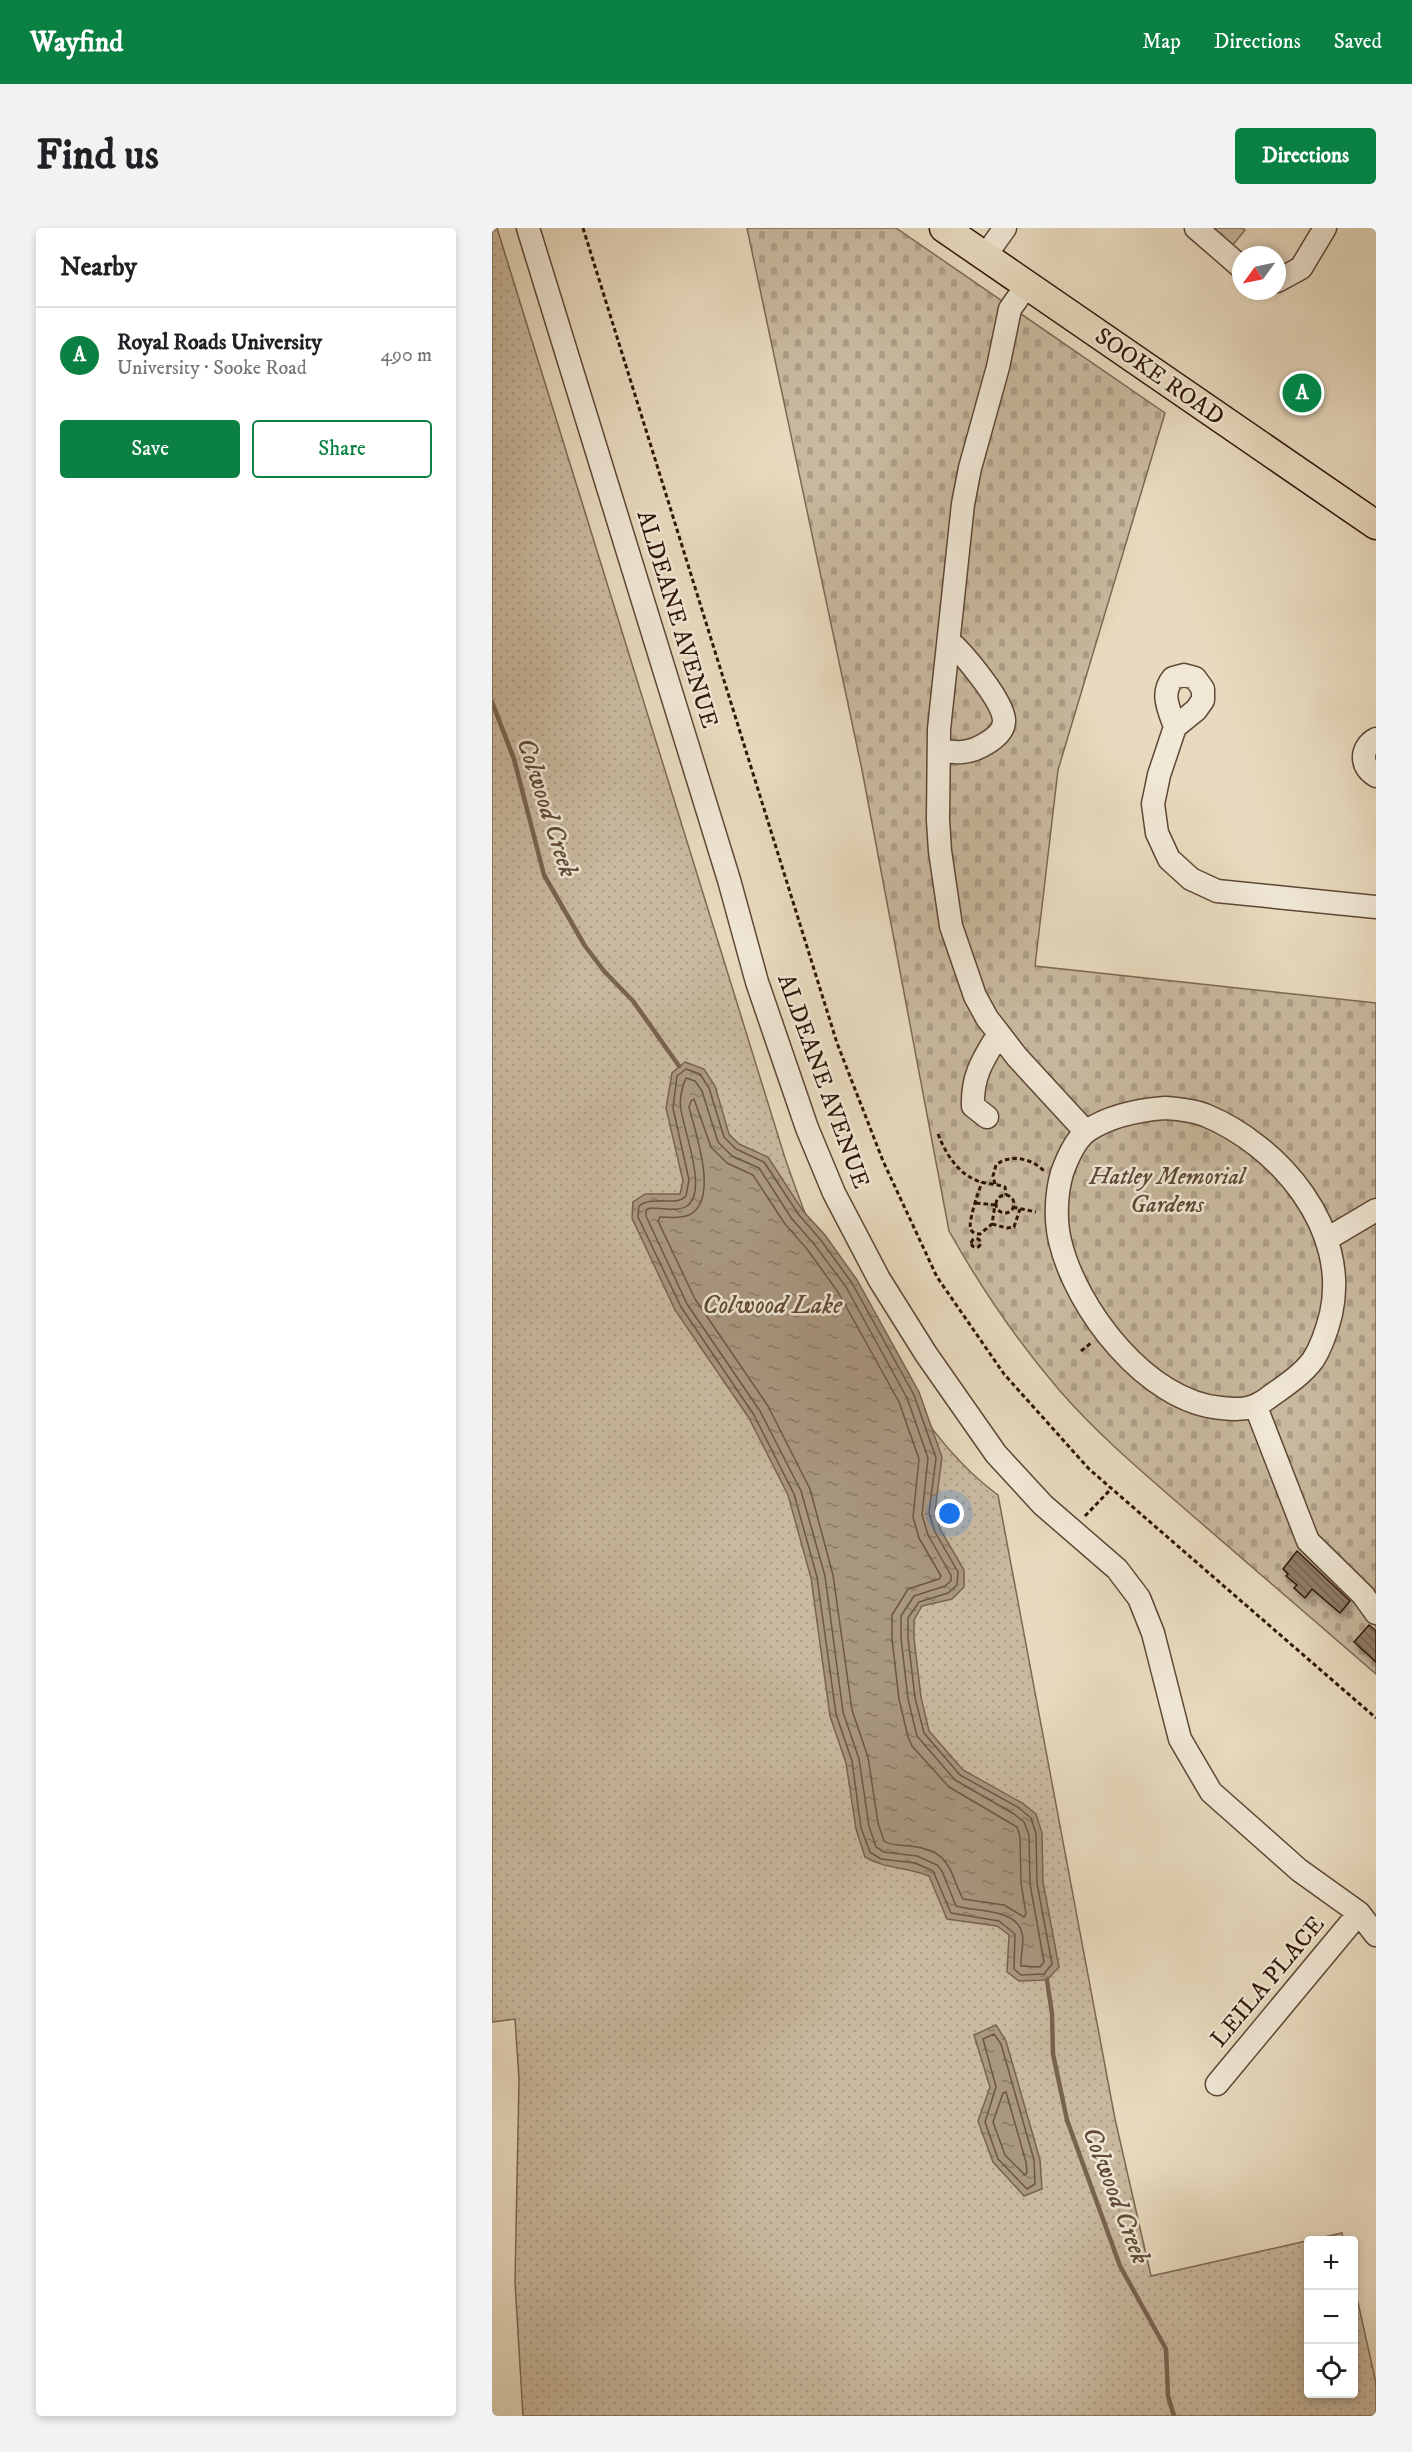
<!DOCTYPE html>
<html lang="en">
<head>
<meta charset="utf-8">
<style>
	:root { --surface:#fff; --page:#f2f2f2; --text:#202124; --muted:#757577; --line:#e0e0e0; --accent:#0b8043 }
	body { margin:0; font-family:"IM FELL DW Pica",serif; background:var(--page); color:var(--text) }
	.controls { position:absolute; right:18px; bottom:18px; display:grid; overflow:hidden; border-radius:6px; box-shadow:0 3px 9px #0003 }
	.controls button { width:54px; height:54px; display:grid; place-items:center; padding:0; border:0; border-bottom:2px solid var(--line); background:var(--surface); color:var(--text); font:30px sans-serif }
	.compass { position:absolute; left:740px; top:18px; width:54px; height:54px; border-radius:50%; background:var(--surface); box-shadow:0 3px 9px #0003; rotate:237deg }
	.you { position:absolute; left:458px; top:1286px; width:21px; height:21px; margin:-15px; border:4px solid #fff; border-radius:50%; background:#1a73e8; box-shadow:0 0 0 9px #1a73e833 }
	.badge { display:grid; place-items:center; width:39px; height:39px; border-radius:50%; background:var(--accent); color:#fff; font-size:20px; font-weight:700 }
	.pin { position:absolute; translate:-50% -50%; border:3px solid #fff; box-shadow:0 2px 6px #0006 }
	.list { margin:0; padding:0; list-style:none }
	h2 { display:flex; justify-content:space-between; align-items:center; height:78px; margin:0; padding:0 24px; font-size:26px }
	h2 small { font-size:20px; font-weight:400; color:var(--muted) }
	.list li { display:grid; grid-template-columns:39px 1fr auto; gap:18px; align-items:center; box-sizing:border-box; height:96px; padding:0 24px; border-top:2px solid var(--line) }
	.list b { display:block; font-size:22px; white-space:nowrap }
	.list p { margin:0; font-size:20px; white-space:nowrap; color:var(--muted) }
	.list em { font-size:20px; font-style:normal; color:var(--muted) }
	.actions { display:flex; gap:12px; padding:18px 24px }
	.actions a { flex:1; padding:14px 0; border:2px solid var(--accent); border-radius:6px; text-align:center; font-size:21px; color:var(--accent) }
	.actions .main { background:var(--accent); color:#fff }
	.icon { flex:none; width:33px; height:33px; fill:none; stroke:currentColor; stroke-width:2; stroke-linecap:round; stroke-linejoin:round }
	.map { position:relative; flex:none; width:884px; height:2188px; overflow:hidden; border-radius:6px }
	header { display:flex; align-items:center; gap:36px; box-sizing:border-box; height:84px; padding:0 30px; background:var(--accent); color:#fff }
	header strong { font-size:28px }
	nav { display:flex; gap:33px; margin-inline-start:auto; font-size:21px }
	.intro { display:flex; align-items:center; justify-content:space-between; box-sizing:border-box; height:144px; padding:0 36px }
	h1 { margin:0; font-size:42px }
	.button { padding:15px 27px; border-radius:6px; background:var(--accent); color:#fff; font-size:21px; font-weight:700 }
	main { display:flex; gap:36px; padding:0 36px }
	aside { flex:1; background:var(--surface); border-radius:6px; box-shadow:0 3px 9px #0003 }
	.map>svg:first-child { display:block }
	.grass { fill:url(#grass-dots); stroke:#7c6853; stroke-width:1.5 }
	.cemetery { fill:url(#cemetery-stones); stroke:#7c6853; stroke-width:1.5 }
	.park { fill:url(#park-crowns); stroke:#7c6853; stroke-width:1.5 }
	.water { fill:url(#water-ripples); stroke:#786350; stroke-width:1.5 }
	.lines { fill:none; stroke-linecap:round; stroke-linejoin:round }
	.shore { stroke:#6c5644; stroke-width:1.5 }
	.stream { stroke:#786350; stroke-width:4.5 }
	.building { fill:url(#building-back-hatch); stroke:#2f1607; stroke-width:1.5; filter:url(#shadow) }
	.minor-casing { stroke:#5d4735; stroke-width:25 }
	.major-casing { stroke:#2f1607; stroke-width:31 }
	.path { stroke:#2f1607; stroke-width:3; stroke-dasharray:4.5 3; stroke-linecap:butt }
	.minor { stroke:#f0e7d5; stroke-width:22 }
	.major { stroke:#e8dabe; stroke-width:28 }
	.labels { text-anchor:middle; stroke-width:5; stroke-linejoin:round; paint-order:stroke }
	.street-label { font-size:24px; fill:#2f1607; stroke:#f0e7d5 }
	.park-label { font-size:24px; font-style:italic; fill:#5d4735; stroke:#f0e7d5 }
	.water-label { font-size:26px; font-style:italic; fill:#604a37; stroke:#f0e7d5 }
</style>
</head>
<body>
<header>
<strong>Wayfind</strong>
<nav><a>Map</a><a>Directions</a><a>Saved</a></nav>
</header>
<div class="intro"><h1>Find us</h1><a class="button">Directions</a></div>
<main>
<aside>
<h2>Nearby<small></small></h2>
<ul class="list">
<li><span class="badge">A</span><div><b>Royal Roads University</b><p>University · Sooke Road</p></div><em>490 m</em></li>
</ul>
<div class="actions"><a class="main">Save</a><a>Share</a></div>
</aside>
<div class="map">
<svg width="884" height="2188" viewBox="0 0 884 2188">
	<defs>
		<pattern id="grass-dots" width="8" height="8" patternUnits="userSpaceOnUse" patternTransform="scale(1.5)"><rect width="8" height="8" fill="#c9b99f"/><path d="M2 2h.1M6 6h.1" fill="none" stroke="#ad9e87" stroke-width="1.8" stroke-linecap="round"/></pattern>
		<pattern id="cemetery-stones" width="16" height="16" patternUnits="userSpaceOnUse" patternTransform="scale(1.5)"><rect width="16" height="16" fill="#c9b99f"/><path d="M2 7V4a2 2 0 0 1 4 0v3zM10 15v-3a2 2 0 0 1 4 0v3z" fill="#ad9e87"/></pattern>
		<pattern id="park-crowns" width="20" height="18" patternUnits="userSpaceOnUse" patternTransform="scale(1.5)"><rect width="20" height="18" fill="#c9b99f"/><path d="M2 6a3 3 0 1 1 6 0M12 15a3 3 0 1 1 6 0" fill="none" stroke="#ad9e87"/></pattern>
		<pattern id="water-ripples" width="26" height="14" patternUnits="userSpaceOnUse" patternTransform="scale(1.5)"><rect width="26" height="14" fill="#a99780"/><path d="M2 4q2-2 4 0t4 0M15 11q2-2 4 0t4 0" fill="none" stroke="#8a7a67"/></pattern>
		<pattern id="building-back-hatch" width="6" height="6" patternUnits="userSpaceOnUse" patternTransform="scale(1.5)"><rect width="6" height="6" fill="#8f7c66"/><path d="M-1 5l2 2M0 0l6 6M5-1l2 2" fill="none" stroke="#756552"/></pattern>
		<filter id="shadow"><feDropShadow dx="3" dy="5.5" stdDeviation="3" flood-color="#0004"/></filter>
	</defs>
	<rect width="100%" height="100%" fill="#e8dabe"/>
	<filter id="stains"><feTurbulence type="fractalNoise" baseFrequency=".00333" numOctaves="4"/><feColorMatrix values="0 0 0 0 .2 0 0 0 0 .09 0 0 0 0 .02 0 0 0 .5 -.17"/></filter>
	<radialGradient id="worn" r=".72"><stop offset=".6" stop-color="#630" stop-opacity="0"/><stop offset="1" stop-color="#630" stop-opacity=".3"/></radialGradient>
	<path class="grass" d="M0,0H5L293,930C303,959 313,988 326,1016C339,1041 356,1066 370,1091C407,1154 446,1223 506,1267L623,1891L659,2048L850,2005L851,2012H816V2166H862V2057L884,2155V2188H31L23,2054L27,1851L23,1791L0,1794Z"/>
	<path class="cemetery" d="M255,0H404L673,185L566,542L543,738L884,775V1446C823,1393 762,1341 701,1288C655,1248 608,1209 568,1163C525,1113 489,1060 457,1003L370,542Z"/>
	<path class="park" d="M721,0H750L753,2L740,18Z"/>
	<path class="water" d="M193,834L212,841L223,858L237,906L247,916L276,929L311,983L333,1007L365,1052L427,1164L450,1229L443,1283L448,1301L472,1342V1359L460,1371L430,1378L422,1392V1410L429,1469L437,1503L471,1542L530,1575L544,1586L550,1605L551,1654L567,1739L555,1752L527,1753L515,1744L517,1707L505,1698L455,1691L437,1648C416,1639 393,1641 373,1629L364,1601L354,1535L338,1488L319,1350L296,1267L257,1190L183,1082L140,990L141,974L153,966H188L191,953L174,880L180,845Z
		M504,1797L514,1813L548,1932L550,1961L532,1968L501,1934L486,1893L498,1859L482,1807Z"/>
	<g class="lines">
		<path class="shore" d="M194,841L208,846L217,860L232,909L244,921L272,934L307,987L328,1011L360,1055L422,1167L444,1230L437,1285L443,1304L466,1344L465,1357L456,1365L427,1374L416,1390V1410L423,1470L432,1505L468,1547L527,1580L539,1590L544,1606L545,1655L560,1736L552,1746L529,1747L522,1741L523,1706L507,1693L459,1685L441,1643L423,1635L389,1631L378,1624L369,1600L360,1533L344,1486L325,1349L302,1266L262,1187L189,1079L146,989L147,978C161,967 184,979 194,968L197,952L181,880L185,848Z
			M194,850L203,853L210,863L226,914L240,928L267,940L300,991L322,1016L354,1059L415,1170L436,1230L430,1287L436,1307L459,1347V1353L453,1358L422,1368L409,1388V1410L416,1471L425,1508L463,1552L522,1586L532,1594L537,1607L538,1656L552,1734L548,1739L529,1738C528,1727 533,1715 530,1705C525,1680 482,1684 464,1678L450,1643L445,1637L425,1628L392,1624L384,1619L377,1598L367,1531L351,1484L333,1348L309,1263L268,1183L195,1076L154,988V982L158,980C168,980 186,984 195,978C216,964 192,903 189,882C187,873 190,858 194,850Z
			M202,871L219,919L235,935L261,947L293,996L315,1021L346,1064L407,1174L427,1231L421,1289L427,1310L449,1348L447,1351L416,1361L400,1387V1411L407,1471L416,1509L420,1518L457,1559L525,1599L528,1609L529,1655L534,1686L532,1689L512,1677L471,1671C456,1641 459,1623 419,1618C410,1617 399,1618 392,1613L386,1595L376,1529L360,1482L341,1347L318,1261L276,1178L203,1071L166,993L168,989C178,989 188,991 197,987C228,972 203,904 197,879L199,873Z
			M502,1806L509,1816L542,1932L543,1956L535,1961L506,1931L493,1894L504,1859L491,1811Z
			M514,1864L534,1934L535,1944L533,1947L513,1927L501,1894L511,1865Z"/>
		<path class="stream" d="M0,474L22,531L52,647L93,718L112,743L141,773L187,838
			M555,1752L560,1786L561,1826L575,1892L628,2038L674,2121L676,2168L682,2188"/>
	</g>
	<path class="building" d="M805,1323L858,1373L848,1385L820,1361L813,1370L802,1360L805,1357L794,1348L796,1346L791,1341Z
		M877,1397L884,1403V1434L862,1414Z"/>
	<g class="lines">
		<defs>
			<path id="minor" d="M36,0L237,652L265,754L315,900L342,965L387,1051L434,1126L504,1226L551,1277L625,1341L647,1370L661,1405L688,1511L719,1564L807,1642L867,1685L884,1707
				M704,0L749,39
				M493,28L513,0
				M785,53L809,40L833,0
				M535,57L518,81L506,139L478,240L471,276L447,501L446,592L448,623L459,698L483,768L495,790L525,829L594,904
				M683,499C677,481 668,466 681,450L692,447L703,450L711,461V472L704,482L683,499L667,547L661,576L665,605L677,631L699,651L725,663L884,679
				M884,511C868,520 868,538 884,548
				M447,522C454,523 463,525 470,524C484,523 513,509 512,492C511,473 472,426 457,413
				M673,880C686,881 700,882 713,887C788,918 858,1001 839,1086C835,1102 830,1118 821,1132C809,1148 791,1159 776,1170C760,1182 748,1182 729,1180C655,1174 584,1081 568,1013C563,992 564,966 570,945C575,931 583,912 595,903C617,888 647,882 673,880Z
				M495,889L481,878C480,847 491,832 506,807
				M835,1011L884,982
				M764,1179L816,1313L871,1367L884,1385
				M725,1856L867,1685"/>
			<path id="major" d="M452,0L884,297"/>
		</defs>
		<use href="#minor" class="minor-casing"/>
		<use href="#major" class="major-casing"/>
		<path class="path" d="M91,0L345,815L391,933L445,1049L512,1146L597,1241L884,1490
			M446,906C454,926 466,947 489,954C497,956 505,956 513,959L514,967
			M503,956L501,948L504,937C518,925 541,931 552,943
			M504 976a9 9 0 1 1 18 0a9 9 0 1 1-18 0Z
			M484,975L503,977L500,996L488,1006C485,1006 482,1006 479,1002C475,996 487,962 490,954
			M521,979L544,984
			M500,996L515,1000L522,999L528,981
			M479.5 1015a4.5 4.5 0 1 1 9 0a4.5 4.5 0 1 1-9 0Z
			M589,1123L599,1115
			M593,1288L619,1261"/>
		<use href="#minor" class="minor"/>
		<use href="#major" class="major"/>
	</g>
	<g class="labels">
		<g class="street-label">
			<text transform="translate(668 148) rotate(35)" y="8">SOOKE ROAD</text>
			<text transform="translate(186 391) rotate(73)" y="8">ALDEANE AVENUE</text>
			<text transform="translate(332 853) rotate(70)" y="8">ALDEANE AVENUE</text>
			<text transform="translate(775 1753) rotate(-50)" y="8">LEILA PLACE</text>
		</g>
		<g class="park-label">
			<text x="675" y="956">Hatley Memorial<tspan x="675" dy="28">Gardens</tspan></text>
		</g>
		<g class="water-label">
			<text transform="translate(56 579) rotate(72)" y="9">Colwood Creek</text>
			<text x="280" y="1085">Colwood Lake</text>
			<text transform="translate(625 1967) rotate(69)" y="9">Colwood Creek</text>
		</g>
	</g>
	<rect width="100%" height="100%" filter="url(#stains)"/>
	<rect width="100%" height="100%" fill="url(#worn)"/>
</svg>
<div class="controls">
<button>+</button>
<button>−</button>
<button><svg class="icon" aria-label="locate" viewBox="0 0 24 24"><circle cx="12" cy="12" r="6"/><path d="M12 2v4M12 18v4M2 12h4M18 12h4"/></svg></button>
</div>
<svg class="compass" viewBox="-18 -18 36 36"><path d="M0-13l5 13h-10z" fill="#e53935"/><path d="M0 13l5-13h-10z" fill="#757577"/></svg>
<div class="you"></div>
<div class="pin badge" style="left:810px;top:165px">A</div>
</div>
</main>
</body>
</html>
